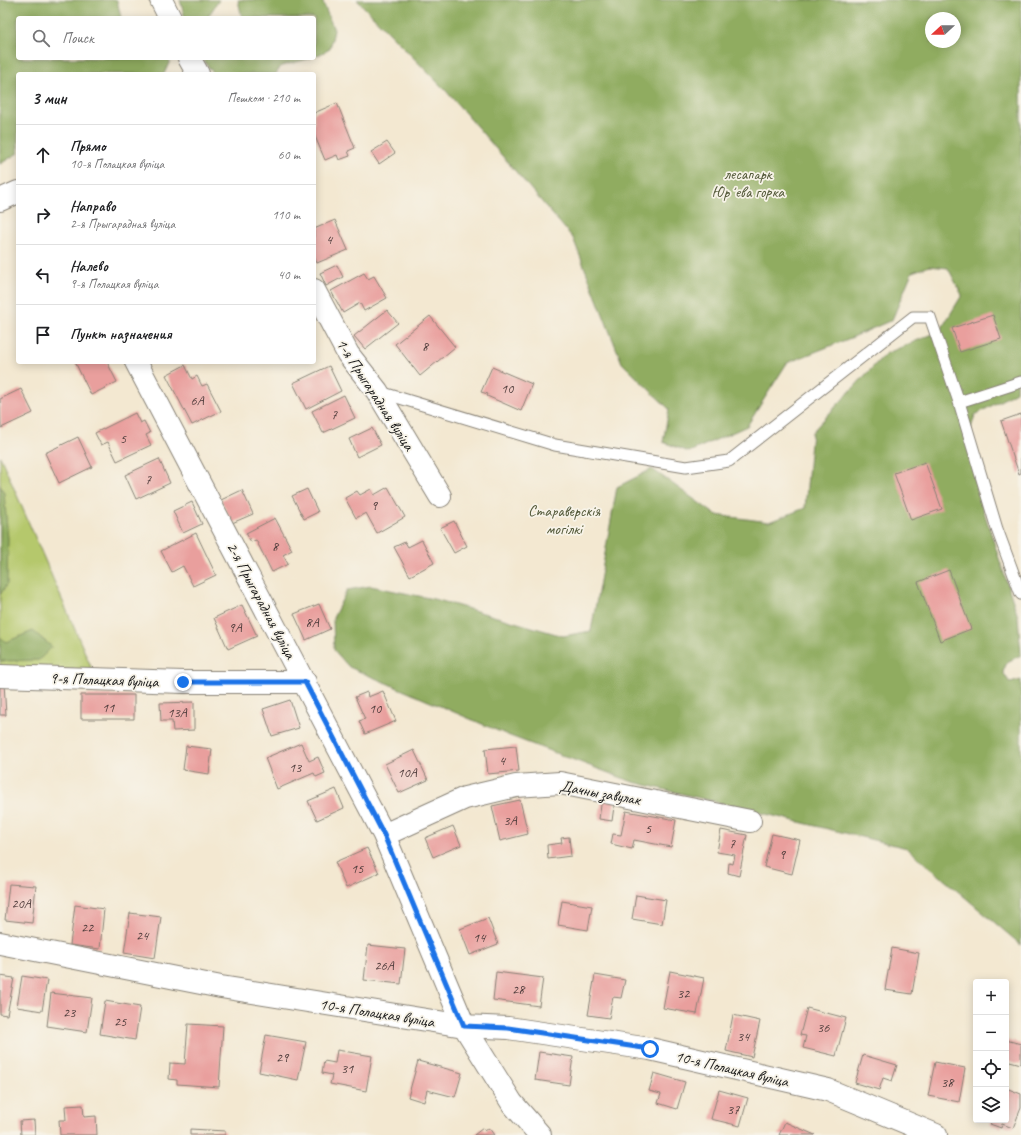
<!DOCTYPE html>
<html lang="ru">
<head>
<meta charset="utf-8">
<style>
	:root { --surface:#fff; --page:#f6f6f6; --text:#202124; --muted:#757577; --line:#e0e0e0 }
	body { margin:0; font-family:Caveat,sans-serif; background:var(--page); color:var(--text) }
	.controls { position:absolute; right:12px; bottom:12px; display:grid; overflow:hidden; border-radius:4px; box-shadow:0 2px 10px #0003 }
	.controls button { width:36px; height:36px; display:grid; place-items:center; padding:0; border:0; border-bottom:1px solid var(--line); background:var(--surface); color:var(--text); font:20px sans-serif }
	.compass { position:absolute; left:925px; top:12px; width:36px; height:36px; border-radius:50%; background:var(--surface); box-shadow:0 2px 10px #0003; rotate:249deg }
	.stop { position:absolute; width:12px; height:12px; margin:-9px; border:3px solid #1a73e8; border-radius:50%; background:#fff }
	.stop.end { background:#1a73e8; border-color:#fff; box-shadow:0 1px 4px #0008 }
	.list { margin:0; padding:0; list-style:none }
	h2 { display:flex; justify-content:space-between; align-items:center; height:52px; margin:0; padding:0 16px; font-size:17px }
	h2 small { font-size:13px; font-weight:400; color:var(--muted) }
	.list li { display:grid; grid-template-columns:26px 1fr auto; gap:12px; align-items:center; box-sizing:border-box; height:60px; padding:0 16px; border-top:1px solid var(--line) }
	.list b { display:block; font-size:15px; white-space:nowrap }
	.list p { margin:0; font-size:13px; white-space:nowrap; color:var(--muted) }
	.list em { font-size:13px; font-style:normal; color:var(--muted) }
	.icon { flex:none; width:22px; height:22px; fill:none; stroke:currentColor; stroke-width:2; stroke-linecap:round; stroke-linejoin:round }
	.map { position:relative; flex:none; width:1021px; height:1135px; overflow:hidden }
	.search { position:absolute; background:var(--surface); box-shadow:0 2px 10px #0003; left:16px; top:16px; width:300px; height:44px; display:flex; align-items:center; gap:10px; box-sizing:border-box; padding:0 14px; border-radius:4px; color:var(--muted); font-size:15px }
	.panel { position:absolute; background:var(--surface); box-shadow:0 2px 10px #0003; left:16px; top:72px; width:300px; height:292px; border-radius:4px }
	.map>svg:first-child { display:block }
	.green { fill:#b5c86c; stroke:#687244 }
	.forest { fill:#90ac60; stroke:#56643e; fill-rule:evenodd }
	.building { fill:#e99f9d }
	.lines { fill:none; stroke-linecap:round; stroke-linejoin:round }
	.service-casing { stroke:#888276; stroke-width:13 }
	.minor-casing { stroke:#888276; stroke-width:24 }
	.service { stroke:#fff; stroke-width:11 }
	.minor { stroke:#fff; stroke-width:22 }
	.route { stroke:#1a73e8; stroke-width:5 }
	.labels { text-anchor:middle; stroke-width:3.5; stroke-linejoin:round; paint-order:stroke }
	.number-label { font-size:14px; fill:#4f3d3c }
	.park-label { font-size:16px; fill:#525838; stroke:#f7f3e8 }
	.street-label { font-size:16px; fill:#1c1c1c; stroke:#f7f3e8 }
</style>
</head>
<body>
<div class="map">
<svg width="1021" height="1135" viewBox="0 0 1021 1135">
	<rect width="100%" height="100%" fill="#f7f3e8"/>
	<filter id="ink" filterUnits="userSpaceOnUse"><feTurbulence type="fractalNoise" baseFrequency=".025" numOctaves="2"/><feDisplacementMap in="SourceGraphic" scale="8" xChannelSelector="R" yChannelSelector="G"/><feConvolveMatrix kernelMatrix="1 2 1 2 8 2 1 2 1" color-interpolation-filters="sRGB"/></filter>
	<filter id="wash" filterUnits="userSpaceOnUse"><feTurbulence type="fractalNoise" baseFrequency=".012" numOctaves="4" result="noise"/><feDisplacementMap in="SourceGraphic" scale="16" xChannelSelector="R" yChannelSelector="G"/><feGaussianBlur stdDeviation="0.9" result="paint"/><feColorMatrix in="noise" values="0 0 0 0 0 0 0 0 0 0 0 0 0 0 0 0 0 1.4 0 .05"/><feComposite in="paint" operator="in"/></filter>
	<g filter="url(#wash)">
		<rect width="100%" height="100%" fill="#f3e8d1"/>
		<path class="green" d="M0,456L92,669L0,671Z"/>
		<path class="forest" d="M0,0H117L121,18H18V58H167L170,61L164,74H18V153L0,164Z
			M180,0H219L207,18H185Z
			M238,0H322L334,30L330,49L314,57V18H242Z
			M357,0H1021V371L1017,373L1016,392L975,415L968,438L977,490L1018,617L1021,655L1007,662L1003,672L1010,683L1021,680V945L907,848L633,782L510,736L349,667L334,650L333,618L347,590L371,586L438,600L563,636L591,631L617,487L652,469L716,515L769,522L805,508L812,432L885,354L940,331L962,295L948,268L930,266L912,272L892,320L853,337L787,363L747,426L689,452L663,442L669,409L622,363L573,238L447,92ZM931,18H955V42H931Z
			M202,58H234L240,60L241,58H311L281,66L276,74H214Z
			M0,485L4,493L8,539L7,584L0,595Z
			M33,631L52,647L39,660L0,661V637L6,642Z"/>
		<g id="blocks">
			<path class="building" d="M337,103L355,148L348,151L350,156L339,160L337,155L325,160L314,134V113Z
				M387,142L395,153L379,164L371,152Z
				M335,220L348,250L317,263L314,256V229Z
				M337,265L343,277L326,286L320,273Z
				M364,273L368,279L374,276L387,298L364,311L360,303L343,313L331,291Z
				M387,310L398,323L365,349L354,336Z
				M993,315L1001,339L960,352L952,328Z
				M430,316L455,347L420,376L395,344Z
				M75,362H107L117,382L91,395Z
				M185,365L192,379L197,376L202,386L207,384L221,411L192,425L166,375Z
				M329,366L341,391L306,409L293,383Z
				M492,367L532,384L521,411L487,396L488,394L481,392Z
				M21,389L33,413L1,428L0,399Z
				M344,395L355,418L323,433L312,411Z
				M135,413L140,423L144,421L150,433L146,435L151,445L117,461L108,442L101,445L95,433Z
				M1021,414V473L1019,474L1001,421Z
				M372,428L381,445L357,457L349,439Z
				M78,437L92,467L59,483L45,453Z
				M159,459L170,483L136,499L125,475Z
				M925,462L942,509L911,520L894,473Z
				M388,487L405,517L377,533L366,513L356,518L345,498L357,491L360,495L371,489L374,495Z
				M307,489L318,512L304,519L292,496Z
				M242,490L253,514L232,523L221,500Z
				M192,502L202,524L183,533L173,511Z
				M275,518L292,550L283,555L288,564L272,572L256,540L251,542L246,533Z
				M454,521L467,546L454,553L440,528Z
				M196,533L216,575L193,586L183,566L172,572L161,551Z
				M422,540L434,563L410,576L394,547L405,542L408,547Z
				M949,570L971,629L940,641L918,582Z
				M319,604L330,629L306,640L294,614Z
				M242,605L257,636L228,649L214,618Z
				M0,683H4L6,715H0Z
				M383,691L396,721L365,734L359,721L365,719L355,697L367,692L368,697Z
				M81,695H134V719H81Z
				M290,700L299,728L272,736L263,709Z
				M194,702V730L173,731L172,721H161L160,703Z
				M301,743L309,761L318,757L325,773L316,777L314,773L277,789L265,758Z
				M186,746L212,749L209,774L183,770Z
				M516,746L519,771L488,774L485,749Z
				M414,750L428,780L399,793L385,764Z
				M336,789L344,808L317,820L308,801Z
				M602,798L615,799L612,821L599,819Z
				M520,800L528,834L500,841L492,806Z
				M626,811L676,820L671,847L634,840L632,849L611,844L613,834L621,835Z
				M453,826L461,845L433,857L425,838Z
				M721,830L747,835L739,876L728,873L729,863L733,864L735,855L717,852Z
				M772,834L800,840L792,874L764,867Z
				M569,837L571,856L548,859L547,845L562,843L561,838Z
				M367,848L379,873L346,888L335,862Z
				M9,884L36,886L32,923L5,920Z
				M636,895L666,900L662,924L632,919Z
				M562,901L592,906L588,930L558,925Z
				M75,905L104,909L100,949L70,945Z
				M130,913L161,917L155,958L124,953Z
				M488,918L498,944L470,955L460,929Z
				M368,945L405,949L401,984L364,980Z
				M892,948L919,953L912,994L885,990Z
				M670,971L704,978L697,1014L663,1008Z
				M496,972L543,978L539,1006L493,1000Z
				M595,975L625,980L621,998L613,997L609,1018L588,1015Z
				M0,976L14,978L7,1015L0,1014Z
				M22,976L47,980L42,1011L17,1007Z
				M51,993L92,998L87,1032L47,1026Z
				M105,1001L140,1007L135,1040L100,1034Z
				M807,1008L846,1018L836,1056L803,1048L806,1036L800,1035Z
				M733,1015L760,1021L752,1057L726,1051Z
				M188,1024L223,1026L219,1087L177,1084V1080L169,1079L170,1063L185,1064Z
				M266,1035L306,1042L298,1080L259,1072Z
				M1006,1040L1021,1044V1064L1006,1060Z
				M337,1050L372,1056L366,1091L330,1084L332,1075L322,1073L324,1061L335,1063Z
				M539,1052L573,1057L569,1085L535,1080Z
				M863,1055L897,1065L892,1081L883,1078L879,1090L855,1083Z
				M418,1061L462,1073L455,1097L427,1090L424,1102L408,1097Z
				M935,1062L965,1068L959,1102L928,1096Z
				M654,1073L685,1082L677,1109L658,1103L661,1094L649,1091Z
				M1006,1088L1021,1094V1108L1013,1128L1002,1124L1001,1128L990,1124L992,1120H1006Z
				M719,1090L748,1098L740,1126L711,1119Z
				M83,1105L84,1117L96,1116L97,1135H60L59,1120H66L65,1106Z
				M34,1120L35,1135H21L20,1121Z
				M785,1122L815,1135H779Z
				M483,1128L485,1131L489,1128L494,1135H474Z
				M190,1129L225,1131V1135H190Z"/>
		</g>
	</g>
	<g filter="url(#ink)">
		<use href="#blocks" fill-opacity="0" stroke="#888276" stroke-width="1"/>
		<g class="lines">
			<defs>
				<path id="service" d="M380,392L555,445L686,467L729,461L913,317H930L959,402L997,529L1021,594
					M959,402L1021,382"/>
				<path id="minor" d="M161,0L170,18
					M189,58L198,74
					M0,200L18,192
					M314,290L348,354L377,391L440,496
					M136,362L384,835L464,1026L512,1103L540,1135
					M0,676L183,682H305
					M384,835L465,798L516,786L560,783L750,821
					M0,943L221,987L464,1026L508,1028L650,1049L828,1090L936,1135"/>
			</defs>
			<use href="#service" class="service-casing"/>
			<use href="#minor" class="minor-casing"/>
			<use href="#service" class="service"/>
			<use href="#minor" class="minor"/>
		</g>
	</g>
	<g class="lines" filter="url(#ink)">
		<path class="route" d="M183,682H305L384,835L464,1026L508,1028L650,1049"/>
	</g>
	<g class="labels">
		<g class="number-label">
			<text x="329" y="244">4</text>
			<text x="425" y="351">8</text>
			<text x="507" y="393">10</text>
			<text x="197" y="405">6А</text>
			<text x="334" y="419">7</text>
			<text x="123" y="443">5</text>
			<text x="148" y="484">7</text>
			<text x="374" y="510">9</text>
			<text x="275" y="551">8</text>
			<text x="312" y="627">8А</text>
			<text x="235" y="632">9А</text>
			<text x="108" y="712">11</text>
			<text x="375" y="713">10</text>
			<text x="177" y="717">13А</text>
			<text x="502" y="765">4</text>
			<text x="295" y="772">13</text>
			<text x="407" y="777">10А</text>
			<text x="510" y="825">3А</text>
			<text x="648" y="833">5</text>
			<text x="732" y="848">7</text>
			<text x="782" y="859">9</text>
			<text x="357" y="873">15</text>
			<text x="21" y="908">20А</text>
			<text x="87" y="932">22</text>
			<text x="142" y="940">24</text>
			<text x="479" y="942">14</text>
			<text x="384" y="970">26А</text>
			<text x="518" y="994">28</text>
			<text x="683" y="998">32</text>
			<text x="69" y="1017">23</text>
			<text x="120" y="1026">25</text>
			<text x="823" y="1032">36</text>
			<text x="743" y="1041">34</text>
			<text x="282" y="1062">29</text>
			<text x="347" y="1073">31</text>
			<text x="947" y="1087">38</text>
			<text x="733" y="1114">37</text>
		</g>
		<g class="park-label">
			<text x="748" y="179">лесапарк<tspan x="748" dy="18">Юрʼева горка</tspan></text>
			<text x="564" y="516">Стараверскія<tspan x="564" dy="18">могілкі</tspan></text>
		</g>
		<g class="street-label">
			<text transform="translate(376 394) rotate(57)" y="6">1-я Прыгарадная вуліца</text>
			<text transform="translate(262 600) rotate(62)" y="6">2-я Прыгарадная вуліца</text>
			<text transform="translate(104 679) rotate(2)" y="6">9-я Полацкая вуліца</text>
			<text transform="translate(600 792) rotate(10)" y="6">Дачны завулак</text>
			<text transform="translate(377 1012) rotate(9)" y="6">10-я Полацкая вуліца</text>
			<text transform="translate(732 1068) rotate(13)" y="6">10-я Полацкая вуліца</text>
		</g>
	</g>
</svg>
<div class="controls">
<button>+</button>
<button>−</button>
<button><svg class="icon" aria-label="locate" viewBox="0 0 24 24"><circle cx="12" cy="12" r="6"/><path d="M12 2v4M12 18v4M2 12h4M18 12h4"/></svg></button>
<button><svg class="icon" aria-label="layers" viewBox="0 0 24 24"><path d="M12 4l9 5-9 5-9-5zM3 14l9 5 9-5"/></svg></button>
</div>
<svg class="compass" viewBox="-18 -18 36 36"><path d="M0-13l5 13h-10z" fill="#e53935"/><path d="M0 13l5-13h-10z" fill="#757577"/></svg>
<div class="stop" style="left:650px;top:1049px"></div>
<div class="stop end" style="left:183px;top:682px"></div>
<div class="search"><svg class="icon" aria-label="search" viewBox="0 0 24 24"><circle cx="10" cy="10" r="6"/><path d="M15 15l6 6"/></svg>Поиск</div>
<section class="panel">
<h2>3 мин<small>Пешком · 210 m</small></h2>
<ul class="list">
<li><svg class="icon" aria-label="ahead" viewBox="0 0 24 24"><path d="M12 20V5M6 11l6-6 6 6"/></svg><div><b>Прямо</b><p>10-я Полацкая вуліца</p></div><em>60 m</em></li>
<li><svg class="icon" aria-label="right" viewBox="0 0 24 24"><path d="M7 20v-9h11M14 6l5 5-5 5"/></svg><div><b>Направо</b><p>2-я Прыгарадная вуліца</p></div><em>110 m</em></li>
<li><svg class="icon" aria-label="left" viewBox="0 0 24 24"><path d="M17 20v-9H6M10 6l-5 5 5 5"/></svg><div><b>Налево</b><p>9-я Полацкая вуліца</p></div><em>40 m</em></li>
<li><svg class="icon" aria-label="arrive" viewBox="0 0 24 24"><path d="M6 21V4h12l-3 4 3 4H6"/></svg><div><b>Пункт назначения</b></div></li>
</ul>
</section>
</div>
</body>
</html>
